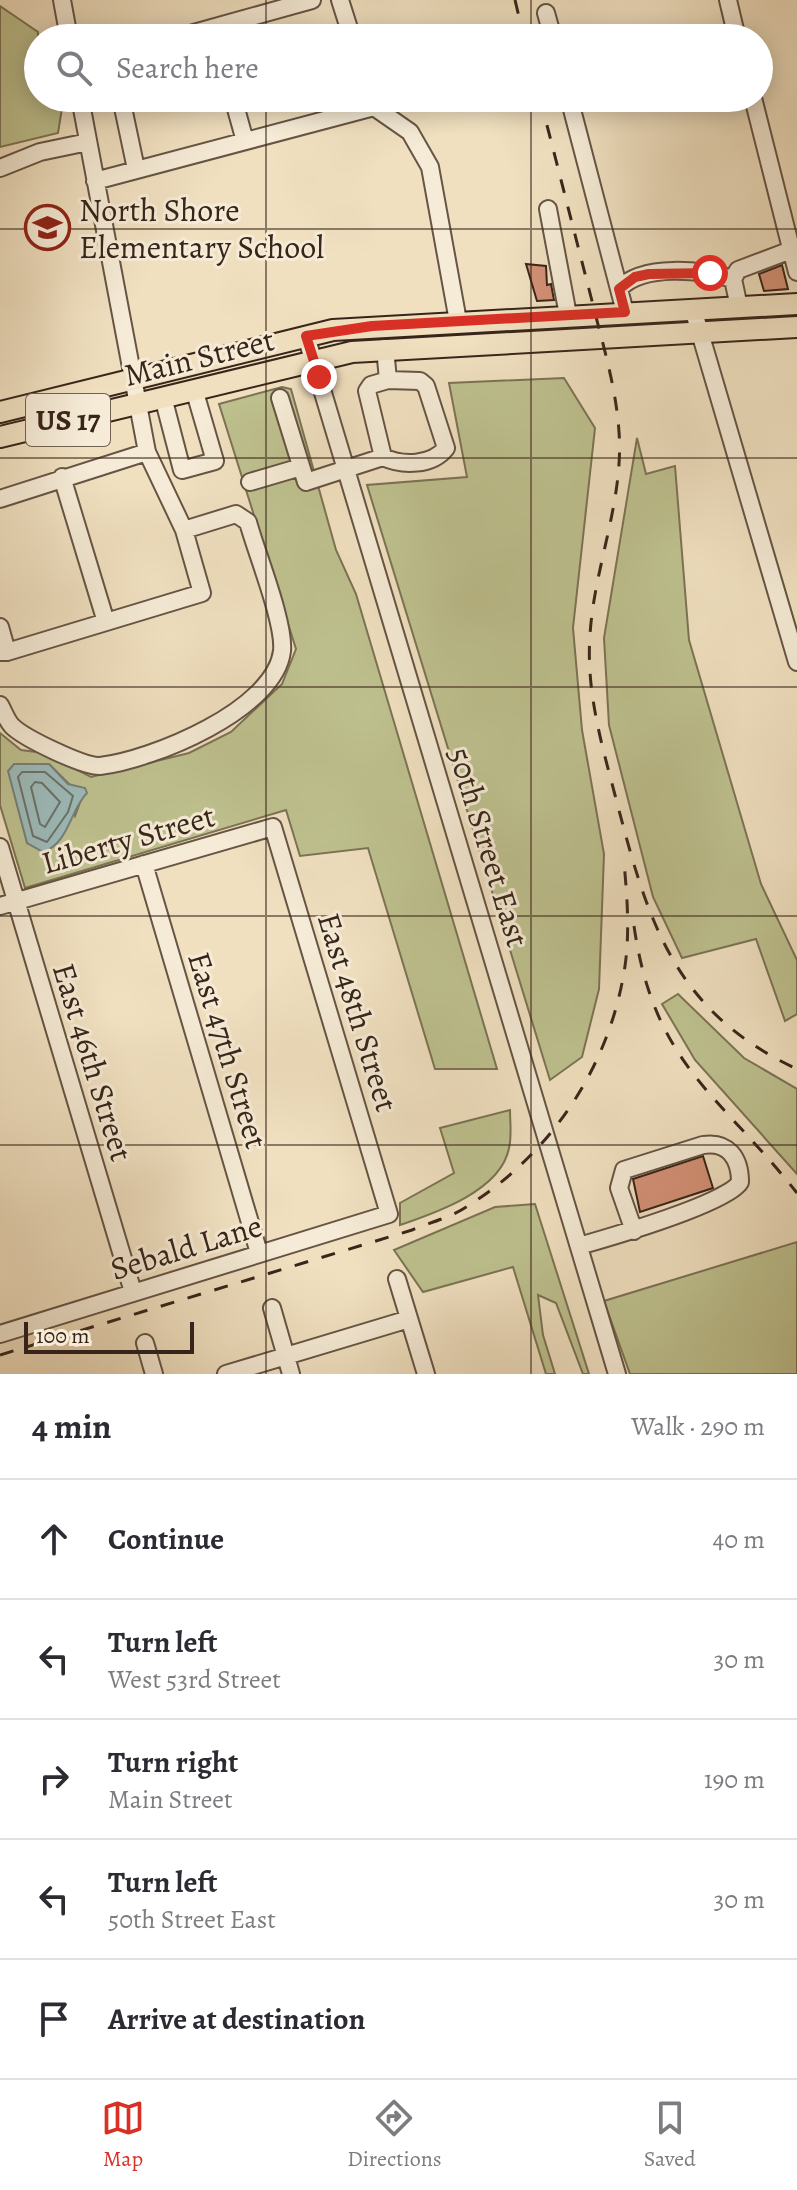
<!DOCTYPE html>
<html lang="en">
<head>
<meta charset="utf-8">
<style>
	:root { --surface:#fff; --page:#f2f2f3; --text:#2b2b33; --muted:#7c7c81; --line:#e1e1e2; --accent:#d93025 }
	body { margin:0; font-family:Alegreya,serif; background:var(--page); color:var(--text) }
	.scale { position:absolute; left:24px; bottom:20px; width:170px; box-sizing:border-box; padding-left:8px; border:4px solid #38251a; border-top:0; font-size:22px; line-height:28px; white-space:nowrap; color:#38251a; -webkit-text-stroke:6px #f5ebd6; paint-order:stroke }
	.stop { position:absolute; width:24px; height:24px; margin:-18px; border:6px solid #d93025; border-radius:50%; background:#fff }
	.stop.end { background:#d93025; border-color:#fff; box-shadow:0 2px 8px #0008 }
	.list { margin:0; padding:0; list-style:none }
	h2 { display:flex; justify-content:space-between; align-items:center; height:104px; margin:0; padding:0 32px; font-size:34px }
	h2 small { font-size:26px; font-weight:400; color:var(--muted) }
	.list li { display:grid; grid-template-columns:52px 1fr auto; gap:24px; align-items:center; box-sizing:border-box; height:120px; padding:0 32px; border-top:2px solid var(--line) }
	.list b { display:block; font-size:30px; white-space:nowrap }
	.list p { margin:0; font-size:26px; white-space:nowrap; color:var(--muted) }
	.list em { font-size:26px; font-style:normal; color:var(--muted) }
	.icon { flex:none; width:44px; height:44px; fill:none; stroke:currentColor; stroke-width:2; stroke-linecap:round; stroke-linejoin:round }
	.map { position:relative; flex:none; width:797px; height:1374px; overflow:hidden }
	.search { position:absolute; background:var(--surface); box-shadow:0 4px 20px #0003; left:24px; right:24px; top:24px; height:88px; display:flex; align-items:center; gap:20px; box-sizing:border-box; padding:0 28px; border-radius:44px; color:var(--muted); font-size:30px }
	.sheet { height:704px; background:var(--surface) }
	nav { display:flex; justify-content:space-around; align-items:center; box-sizing:border-box; height:112px; border-top:2px solid var(--line); background:var(--surface); font-size:22px; color:var(--muted) }
	nav a { display:grid; justify-items:center; gap:4px }
	nav .on { color:var(--accent) }
	.map>svg:first-child { display:block }
	.green { fill:#bec18f; stroke:#7b7354; stroke-width:2; fill-rule:evenodd }
	.water { fill:#9dbbba; stroke:#757f7a; stroke-width:2 }
	.lines { fill:none; stroke-linecap:round; stroke-linejoin:round }
	.shore { stroke:#6a706a; stroke-width:2 }
	.building { fill:#d49176; stroke:#38251a; stroke-width:2 }
	.minor-casing { stroke:#665444; stroke-width:20 }
	.major-casing { stroke:#38251a; stroke-width:24 }
	.minor { stroke:#f5ebd6; stroke-width:16 }
	.major { stroke:#f0e0c0; stroke-width:20 }
	.rail { stroke:#38251a; stroke-width:3; stroke-dasharray:14 14; stroke-linecap:butt }
	.route { stroke:#d93025; stroke-width:10 }
	.grid { fill:none; stroke:#38251a; stroke-width:2; stroke-opacity:0.55 }
	.labels { text-anchor:middle; stroke-width:6; stroke-linejoin:round; paint-order:stroke }
	.shield { fill:#f5ebd6; stroke:#716052; stroke-width:2 }
	.shield-label { font-size:30px; font-weight:bold; fill:#38251a }
	.poi-label { font-size:32px; fill:#38251a; stroke:#f5ebd6; text-anchor:start }
	.street-label { font-size:32px; fill:#38251a; stroke:#f5ebd6 }
</style>
</head>
<body>
<div class="map">
<svg width="797" height="1374" viewBox="0 0 797 1374">
	<rect width="100%" height="100%" fill="#f0e0c0"/>
	<filter id="stains"><feTurbulence type="fractalNoise" baseFrequency=".0025" numOctaves="4"/><feColorMatrix values="0 0 0 0 .2 0 0 0 0 .09 0 0 0 0 .02 0 0 0 .5 -.17"/></filter>
	<radialGradient id="worn" r=".72"><stop offset=".6" stop-color="#630" stop-opacity="0"/><stop offset="1" stop-color="#630" stop-opacity=".3"/></radialGradient>
	<path class="green" d="M0,6L38,32V98H62L63,102L58,133L0,147Z
		M564,378L595,428L573,628L582,730L604,854L599,989L582,1057L550,1080L367,485L467,477L449,383Z
		M282,387L291,389L336,550L356,594L497,1069H435L368,848L300,856L286,810L25,888L0,805V733L21,750L44,753L91,777L189,753L231,732L282,684L296,649L219,404ZM49,764L82,797L75,816Z
		M637,438L646,474L675,466L689,640L761,884L797,960V1014L785,1021L756,939L682,958L653,897L609,725L604,638Z
		M678,994L744,1058L797,1089V1174L695,1060L662,1004Z
		M510,1110C510,1122 512,1136 509,1148C501,1191 435,1213 400,1225V1203L454,1173L440,1128Z
		M535,1204L589,1374H583L556,1303L538,1295L543,1335L555,1374H546L513,1267L423,1292L394,1250L495,1207Z
		M797,1242V1374H630L604,1301Z"/>
	<path class="water" d="M14,764H49L68,784L85,788L87,793C70,810 69,843 43,852L27,843L8,771Z"/>
	<g class="lines">
		<path class="shore" d="M22,772H45L73,796L68,812L47,842L33,836L18,777Z
			M35,782L42,783L60,802L45,827L40,824L31,787Z"/>
	</g>
	<path class="building" d="M526,264L546,266L547,285L551,284L554,300L537,301Z
		M782,265L788,289L764,291L759,274Z
		M703,1156L713,1188L640,1212L633,1179Z"/>
	<g class="lines">
		<defs>
			<path id="minor" d="M62,0L69,38
				M340,0L352,38
				M728,0L737,38
				M546,13L553,38
				M176,38L312,0
				M121,98L136,169
				M233,98L245,141
				M569,98L625,312
				M753,98L797,272
				M371,100L374,107L410,132L430,167L458,321
				M0,168L40,152L88,142
				M95,181L374,107
				M548,209L568,315
				M733,279L738,270L791,250
				M619,289C643,263 702,270 733,279L739,307
				M693,309L797,662
				M306,336L617,1374
				M163,397L182,470L215,461L194,389
				M280,398L306,482L383,457L367,391L371,385L388,380L385,348
				M383,457C402,466 432,466 446,448L426,386L420,381L388,380
				M62,477L106,622
				M250,482L301,467
				M0,499L147,452L80,98
				M0,627L7,652H0
				M7,652L202,593L184,530
				M0,705C4,712 7,721 12,726C24,738 84,767 100,766C152,760 275,710 282,651C285,623 256,552 248,522L236,514L184,530L147,452
				M0,847L133,1292
				M144,864L259,1253
				M0,906L273,827L389,1214L0,1334
				M579,1246C607,1238 729,1203 740,1182C740,1158 728,1141 703,1145L624,1170L619,1188L634,1231
				M397,1279L426,1374
				M272,1308L291,1374
				M145,1343L154,1374
				M226,1374L409,1319"/>
			<path id="major" d="M0,412L333,330L797,304
				M0,437L352,352L797,327"/>
		</defs>
		<use href="#minor" class="minor-casing"/>
		<use href="#major" class="major-casing"/>
		<use href="#minor" class="minor"/>
		<use href="#major" class="major"/>
		<path class="rail" d="M515,0L524,38
			M540,98C557,164 574,231 591,297C602,342 616,386 619,432C624,501 594,567 590,635C586,690 601,742 615,795C647,918 672,1011 797,1069
			M634,926C654,1065 719,1094 797,1193
			M0,1355L412,1230C429,1223 448,1218 463,1209C550,1156 610,1067 625,966C630,931 627,896 624,862"/>
	</g>
	<g class="lines">
		<path class="route" d="M319,377L306,336L372,326L625,312L619,289L635,277L649,274L710,273"/>
	</g>
	<path class="grid" d="M266,0V38M531,0V38M266,98V1374M531,98V1374M0,229H797M0,458H797M0,687H797M0,916H797M0,1145H797"/>
	<defs>
		<symbol id="school-ring" viewBox="-11 -11 22 22"><circle r="9.5" fill="#f5ebd6" stroke="#8f2418" stroke-width="1.5"/><path d="M0-5L7-2L0 1L-7-2ZM-4 1L0 2.5L4 1V4Q0 6-4 4Z" fill="#8f2418"/></symbol>
	</defs>
	<g fill-rule="evenodd">
		<use href="#school-ring" x="22" y="202" width="51" height="51"/>
	</g>
	<g class="labels">
		<rect class="shield" x="26" y="394" width="84" height="52" rx="6"/>
		<g class="shield-label">
			<text x="68" y="430">US 17</text>
		</g>
		<g class="poi-label">
			<text x="79" y="221">North Shore<tspan x="79" dy="37">Elementary School</tspan></text>
		</g>
		<g class="street-label">
			<text transform="translate(199 357) rotate(-14)" y="11">Main Street</text>
			<text transform="translate(128 839) rotate(-16)" y="11">Liberty Street</text>
			<text transform="translate(489 847) rotate(73)" y="11">50th Street East</text>
			<text transform="translate(358 1012) rotate(73)" y="11">East 48th Street</text>
			<text transform="translate(228 1050) rotate(73)" y="11">East 47th Street</text>
			<text transform="translate(93 1062) rotate(73)" y="11">East 46th Street</text>
			<text transform="translate(186 1247) rotate(-17)" y="11">Sebald Lane</text>
		</g>
	</g>
	<rect width="100%" height="100%" filter="url(#stains)"/>
	<rect width="100%" height="100%" fill="url(#worn)"/>
</svg>
<div class="scale">100 m</div>
<div class="stop" style="left:710px;top:273px"></div>
<div class="stop end" style="left:319px;top:377px"></div>
<div class="search"><svg class="icon" aria-label="search" viewBox="0 0 24 24"><circle cx="10" cy="10" r="6"/><path d="M15 15l6 6"/></svg>Search here</div>
</div>
<section class="sheet">
<h2>4 min<small>Walk · 290 m</small></h2>
<ul class="list">
<li><svg class="icon" aria-label="ahead" viewBox="0 0 24 24"><path d="M12 20V5M6 11l6-6 6 6"/></svg><div><b>Continue</b></div><em>40 m</em></li>
<li><svg class="icon" aria-label="left" viewBox="0 0 24 24"><path d="M17 20v-9H6M10 6l-5 5 5 5"/></svg><div><b>Turn left</b><p>West 53rd Street</p></div><em>30 m</em></li>
<li><svg class="icon" aria-label="right" viewBox="0 0 24 24"><path d="M7 20v-9h11M14 6l5 5-5 5"/></svg><div><b>Turn right</b><p>Main Street</p></div><em>190 m</em></li>
<li><svg class="icon" aria-label="left" viewBox="0 0 24 24"><path d="M17 20v-9H6M10 6l-5 5 5 5"/></svg><div><b>Turn left</b><p>50th Street East</p></div><em>30 m</em></li>
<li><svg class="icon" aria-label="arrive" viewBox="0 0 24 24"><path d="M6 21V4h12l-3 4 3 4H6"/></svg><div><b>Arrive at destination</b></div></li>
</ul>
</section>
<nav>
<a class="on"><svg class="icon" aria-label="map" viewBox="0 0 24 24"><path d="M3 6l6-2 6 2 6-2v14l-6 2-6-2-6 2zM9 4v14M15 6v14"/></svg>Map</a>
<a><svg class="icon" aria-label="directions" viewBox="0 0 24 24"><path d="M12 3l9 9-9 9-9-9zM9 14v-3h6M13 9l2 2-2 2"/></svg>Directions</a>
<a><svg class="icon" aria-label="saved" viewBox="0 0 24 24"><path d="M7 4h10v16l-5-4-5 4z"/></svg>Saved</a>
</nav>
</body>
</html>
